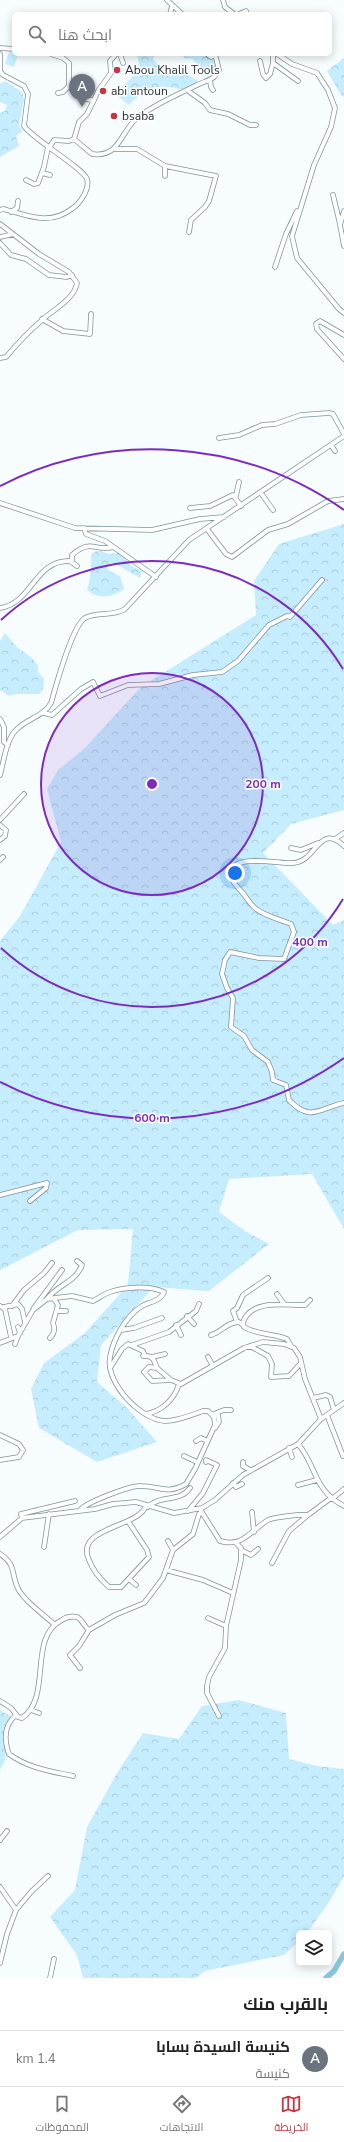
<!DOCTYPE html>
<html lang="ar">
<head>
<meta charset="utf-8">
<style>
	:root { --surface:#fff; --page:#f2f2f2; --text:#222; --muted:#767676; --line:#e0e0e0; --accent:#c63642 }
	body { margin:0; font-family:"Nunito Sans",Cairo,sans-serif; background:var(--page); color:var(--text); direction:rtl }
	.controls { position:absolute; right:12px; bottom:12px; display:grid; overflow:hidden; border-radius:6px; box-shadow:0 2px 10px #0003 }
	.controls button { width:36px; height:36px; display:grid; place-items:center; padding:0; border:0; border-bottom:1px solid var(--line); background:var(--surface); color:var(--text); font:20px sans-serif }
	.you { position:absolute; left:235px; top:873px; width:14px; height:14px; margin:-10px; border:3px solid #fff; border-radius:50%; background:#1a73e8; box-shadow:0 0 0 6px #1a73e833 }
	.badge { display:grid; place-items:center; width:26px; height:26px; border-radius:50%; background:var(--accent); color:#fff; font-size:13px; font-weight:700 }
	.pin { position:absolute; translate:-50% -33px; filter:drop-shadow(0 1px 2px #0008) }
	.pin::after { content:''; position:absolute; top:21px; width:14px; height:12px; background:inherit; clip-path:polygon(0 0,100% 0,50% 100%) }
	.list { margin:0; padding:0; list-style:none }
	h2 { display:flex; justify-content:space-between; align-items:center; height:52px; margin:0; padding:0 16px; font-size:17px }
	h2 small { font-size:13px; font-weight:400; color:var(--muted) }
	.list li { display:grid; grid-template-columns:26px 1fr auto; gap:12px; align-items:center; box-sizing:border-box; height:56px; padding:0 16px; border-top:1px solid var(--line) }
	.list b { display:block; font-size:15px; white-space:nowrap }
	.list p { margin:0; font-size:13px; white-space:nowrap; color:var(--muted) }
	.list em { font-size:13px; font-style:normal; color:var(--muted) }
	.icon { flex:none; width:22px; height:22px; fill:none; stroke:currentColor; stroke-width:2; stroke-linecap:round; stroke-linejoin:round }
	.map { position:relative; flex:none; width:344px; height:1978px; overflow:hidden; direction:ltr }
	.search { position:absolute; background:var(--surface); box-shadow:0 2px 10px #0003; left:12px; right:12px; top:12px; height:44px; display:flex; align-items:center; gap:10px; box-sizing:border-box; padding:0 14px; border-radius:6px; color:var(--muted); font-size:15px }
	.sheet { height:108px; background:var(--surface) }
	nav { display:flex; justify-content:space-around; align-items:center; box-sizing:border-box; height:56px; border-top:1px solid var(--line); background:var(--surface); font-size:11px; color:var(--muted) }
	nav a { display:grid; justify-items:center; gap:2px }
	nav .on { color:var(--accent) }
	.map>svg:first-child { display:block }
	.forest { fill:url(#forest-crowns) }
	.pitch { fill:#c6edfd }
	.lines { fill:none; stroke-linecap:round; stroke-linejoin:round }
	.minor-casing { stroke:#7e939c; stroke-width:5.5 }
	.major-casing { stroke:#d4d6d6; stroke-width:6 }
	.minor { stroke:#fff; stroke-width:4 }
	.major { stroke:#88c5dc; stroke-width:5 }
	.ring { fill:none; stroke:#7b2cbf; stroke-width:2 }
	.poi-dot { fill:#c63642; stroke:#fff; stroke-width:1.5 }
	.labels { text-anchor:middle; stroke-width:3; stroke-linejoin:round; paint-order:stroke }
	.poi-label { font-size:12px; fill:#283134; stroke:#fff; text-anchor:start }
	.centre { fill:#7b2cbf; stroke:#fff; stroke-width:2 }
	.ring-label { font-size:12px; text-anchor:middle; font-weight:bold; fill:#7b2cbf; stroke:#fff; stroke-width:3; stroke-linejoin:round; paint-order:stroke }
</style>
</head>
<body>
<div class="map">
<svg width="344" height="1978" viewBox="0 0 344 1978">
	<defs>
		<pattern id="forest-crowns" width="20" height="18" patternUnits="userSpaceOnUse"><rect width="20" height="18" fill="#c6edfd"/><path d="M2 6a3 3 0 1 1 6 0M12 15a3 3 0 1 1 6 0" fill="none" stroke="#aaccd9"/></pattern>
	</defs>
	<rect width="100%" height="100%" fill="#f7fcfe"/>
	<path class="forest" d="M137,54H155L153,59L162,69L181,71L198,81L184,90C156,84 150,85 129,105L115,94L140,69Z
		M180,54H203L214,60C218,67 216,74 208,77L205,71L192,59L185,58Z
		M344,58V97L341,95L327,71Z
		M5,81L22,92L24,99L19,125L22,132L16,136L19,146L0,157V113L5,111L7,105L0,102V84Z
		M344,524V810L291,824L263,853L333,925L344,920V1229L312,1174L229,1179L219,1212L245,1231L269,1244L209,1291L154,1287L101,1345L97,1382L128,1409L157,1442L97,1462L39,1428L31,1389L44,1363L85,1333L128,1285L133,1229L78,1230L0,1270V941L20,916L61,842L47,789L58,770L84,749L141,687L256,615L254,581L279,544Z
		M96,551H102L108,554L119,553L124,556L130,565L142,571L140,578L114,563H111L107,567L108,570L120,576L124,589C113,597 98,600 87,590C90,582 92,563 91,555Z
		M5,633L17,647L32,658L38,666V672L44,679L43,689L39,694H15L9,696L2,691H0V641Z
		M239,1700L286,1713L289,1759L317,1766L344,1769V1876L329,1902L307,1933H299V1941L284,1955L205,1971L196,1978H83L77,1955L50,1917L75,1890L87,1827L117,1773L143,1733L179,1739L202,1706Z
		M0,1710L10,1716L5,1760L0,1770Z"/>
	<path class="pitch" d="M9,52L18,55L14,67L5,64Z"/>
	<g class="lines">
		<defs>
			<path id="minor" d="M167,0L182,14
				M223,0L225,7L234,14
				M170,14L172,6
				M239,14L246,11
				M0,48L14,49
				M0,54V71L3,75L24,86L28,94L24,126C35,141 82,167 87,179C90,189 80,203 73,208C49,227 27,215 3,209L0,210
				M51,54L63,58L69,63V86C75,93 85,101 94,100L98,91L111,73L110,61L116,54
				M120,54L123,63
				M207,54L211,57L214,54
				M273,54V63L298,81
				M277,54L292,64L317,73L328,90L335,108L331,127L314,165L292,236L297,258L339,309L344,313
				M260,61L263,74L266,78L270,74L273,63
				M210,80L211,87L213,90
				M187,90L205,103L210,110L228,114L250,125H256
				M58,93L63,92L69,86
				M74,139L92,154C120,158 120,132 137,118C155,104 177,95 197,85C203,82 209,81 214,77L219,70L215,54
				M49,148L54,140L69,141L74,139L79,122L87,114L94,100
				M115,149H137L165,166L216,176L209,201L205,207L191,220L189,232
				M165,166V176
				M42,173L50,175
				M26,180L34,184L38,183L44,167L48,147
				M333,195L340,224
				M344,211L340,225L344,246
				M11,212L17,208L18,201
				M0,224L39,254L69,272L77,283C75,299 51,311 41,321C28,332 17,344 6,357L0,358
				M0,237L13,234
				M0,243L11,255L26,259L49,275L67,277L72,275
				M275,267L286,234L297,211
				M42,319L63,331L90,334L91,314
				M344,335L320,321L316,324L317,329L344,359
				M219,438L239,435L262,425L275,424L301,415L329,413L333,414L344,434
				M331,445L335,451
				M261,493L273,510
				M236,496L239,482
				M0,503L75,528L152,530L200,519L224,517
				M190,508L210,506L233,495L241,506
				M84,528L86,534L105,541L156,577
				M207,529L226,554L232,557L268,530L288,524L328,501L344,499
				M72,561V555C91,538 95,552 113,547
				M0,608C33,603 34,560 70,561L77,566
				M44,713L52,715L81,689L93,682L100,696L128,685L159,684L193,675L222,672L238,661L269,625L287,616L290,617L322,580
				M0,719L4,727V742L8,745
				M0,775C4,761 6,739 17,729C28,718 43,717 51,703C56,686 72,626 85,618C97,611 113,617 125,609L189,540L344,436
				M0,820L24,794
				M0,825L6,830L5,836L0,840
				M335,839L344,833
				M344,846C318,822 317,862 293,863C280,864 232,853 232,873C231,882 236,885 241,891C246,896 249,903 255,908C264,916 279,919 291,924L294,932L284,959L259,958L230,952L225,960L222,974L227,988L233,998L231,1027L244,1036L252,1050L268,1062L272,1072L273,1080L286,1085L289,1100C311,1123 319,1108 344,1103
				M291,848L301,850L318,843
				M0,860L3,857
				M0,1195L47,1183L46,1188L30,1201
				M277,1294L284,1304
				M47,1299C57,1285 76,1282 82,1265L77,1261
				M0,1306L5,1309L11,1337
				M12,1306L24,1290L44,1273L52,1263
				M4,1307L18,1304L22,1309L25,1322
				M34,1308L62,1270
				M57,1311H66
				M187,1316L194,1324
				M237,1322L233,1311L237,1308L243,1295L268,1278
				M176,1325L181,1335
				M18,1327L20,1333
				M121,1330L134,1328L162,1318
				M211,1335C222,1332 227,1322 239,1322L243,1325
				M50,1338C55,1333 55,1329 53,1323L58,1305L54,1299
				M0,1343L18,1336L33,1310L47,1299L72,1296L93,1301C99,1298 104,1294 110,1292C125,1287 150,1285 164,1292C161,1301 149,1302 142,1306C126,1316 113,1339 110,1357C105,1383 141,1420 165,1421C178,1421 192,1415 203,1411H208L214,1417L215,1425L195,1469L186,1484C166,1495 160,1486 141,1486C131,1485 87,1502 80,1510
				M15,1344L18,1336
				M132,1345L169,1332L196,1311L199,1304
				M250,1346L268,1356L272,1364L271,1377L289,1376L301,1363
				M291,1346L287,1339C272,1333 257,1335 244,1327C242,1324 243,1322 245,1318C256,1299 287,1306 305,1305L310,1300
				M143,1356C152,1355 154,1359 157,1368
				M152,1357L165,1354
				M208,1357L213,1366
				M110,1368L122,1349L128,1344L143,1351L145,1356
				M171,1380L157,1368L149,1367L144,1372L152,1381L171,1380L181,1384L244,1348L263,1342L284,1344L294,1348L300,1357L305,1379L321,1419
				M313,1398L326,1395L330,1397L334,1410
				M216,1413L224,1410H231
				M145,1414C161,1412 174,1400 179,1384
				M211,1414L218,1415L219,1422L215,1428
				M327,1415L343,1456
				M0,1435L19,1444L23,1450L19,1457L0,1460
				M196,1441L201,1438L207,1441
				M298,1444C317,1466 313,1490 344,1506
				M289,1448L292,1457
				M184,1456L197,1462
				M243,1462V1466L250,1470
				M233,1483L236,1487L242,1484
				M298,1485L317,1480
				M332,1499L344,1489
				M148,1507C160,1494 180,1503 190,1488
				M188,1511L203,1493L217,1465L206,1460V1462
				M201,1511L220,1541C243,1548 251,1530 268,1520C275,1517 301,1514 308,1515L331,1498
				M252,1512L254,1532
				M22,1518L21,1514L75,1501
				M128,1521L147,1550L149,1557L121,1587H109C100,1579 93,1571 89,1560C74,1527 138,1528 146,1506
				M0,1537L22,1518L95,1509L113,1504L136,1502L174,1513L202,1508L215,1500L243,1475L298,1444L321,1419L344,1403
				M168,1541L173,1550
				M44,1547L49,1514
				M241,1550L251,1555L258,1549
				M0,1554C18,1565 10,1577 20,1592C28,1604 43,1614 54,1624
				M272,1563L289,1531L308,1515
				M166,1570L203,1580L233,1593
				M129,1579L136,1585
				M208,1618L226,1626
				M80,1668L70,1655L79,1646L89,1630
				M0,1701L11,1708L18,1717L22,1718C53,1697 27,1637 62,1620C66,1617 71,1616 77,1617C83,1620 84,1627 89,1630L115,1615L144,1603L148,1598L163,1578L173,1550L193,1534L199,1514L202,1512
				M31,1710L39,1713
				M16,1715C4,1725 4,1740 9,1754C28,1768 50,1771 73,1776
				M219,1716L207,1693V1686L209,1677L225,1648L226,1626L241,1560V1548L236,1543
				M0,1840L7,1831
				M0,1887L16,1910L7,1934L0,1963
				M16,1910L31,1892L48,1876
				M50,1978L54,1959"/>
			<path id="major" d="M326,1978L334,1971L344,1954"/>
		</defs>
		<use href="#minor" class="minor-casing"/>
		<use href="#major" class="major-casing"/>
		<use href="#minor" class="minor"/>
		<use href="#major" class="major"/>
	</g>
	<circle cx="152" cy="784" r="111" fill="#7b2cbf" fill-opacity=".12"/>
	<g class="ring">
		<circle cx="152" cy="784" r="111"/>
		<path d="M343 899A223 223 0 0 1 1 948M1 620A223 223 0 0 1 343 669"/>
		<path d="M344 1058A334 334 0 0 1 0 1082M0 486A334 334 0 0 1 344 510"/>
	</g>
	<g class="poi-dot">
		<circle cx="117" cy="70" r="4"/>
		<circle cx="103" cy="91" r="4"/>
		<circle cx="114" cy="116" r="4"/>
	</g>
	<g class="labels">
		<g class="poi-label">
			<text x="125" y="74">Abou Khalil Tools</text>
			<text x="111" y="95">abi antoun</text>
			<text x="122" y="120">bsaba</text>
		</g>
	</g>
	<circle cx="152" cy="784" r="6" class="centre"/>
	<g class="ring-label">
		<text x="263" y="788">200 m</text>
		<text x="310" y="946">400 m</text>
		<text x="152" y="1122">600 m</text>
	</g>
</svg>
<div class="controls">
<button><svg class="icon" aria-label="layers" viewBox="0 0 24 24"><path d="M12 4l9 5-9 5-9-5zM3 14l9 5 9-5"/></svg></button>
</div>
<div class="you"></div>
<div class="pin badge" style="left:82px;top:107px;background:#6b7280">A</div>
<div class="search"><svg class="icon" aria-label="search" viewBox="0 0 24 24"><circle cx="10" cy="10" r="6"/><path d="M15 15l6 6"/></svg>ابحث هنا</div>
</div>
<section class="sheet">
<h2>بالقرب منك<small></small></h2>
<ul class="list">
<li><span class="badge" style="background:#6b7280">A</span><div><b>كنيسة السيدة بسابا</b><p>كنيسة</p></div><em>1.4 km</em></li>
</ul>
</section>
<nav>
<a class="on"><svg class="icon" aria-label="map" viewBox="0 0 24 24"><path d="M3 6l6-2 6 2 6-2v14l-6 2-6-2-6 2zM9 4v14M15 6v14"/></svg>الخريطة</a>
<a><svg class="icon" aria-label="directions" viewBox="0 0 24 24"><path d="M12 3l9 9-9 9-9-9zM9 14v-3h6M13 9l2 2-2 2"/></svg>الاتجاهات</a>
<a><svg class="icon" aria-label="saved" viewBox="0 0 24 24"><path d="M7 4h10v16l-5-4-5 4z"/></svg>المحفوظات</a>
</nav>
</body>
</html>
